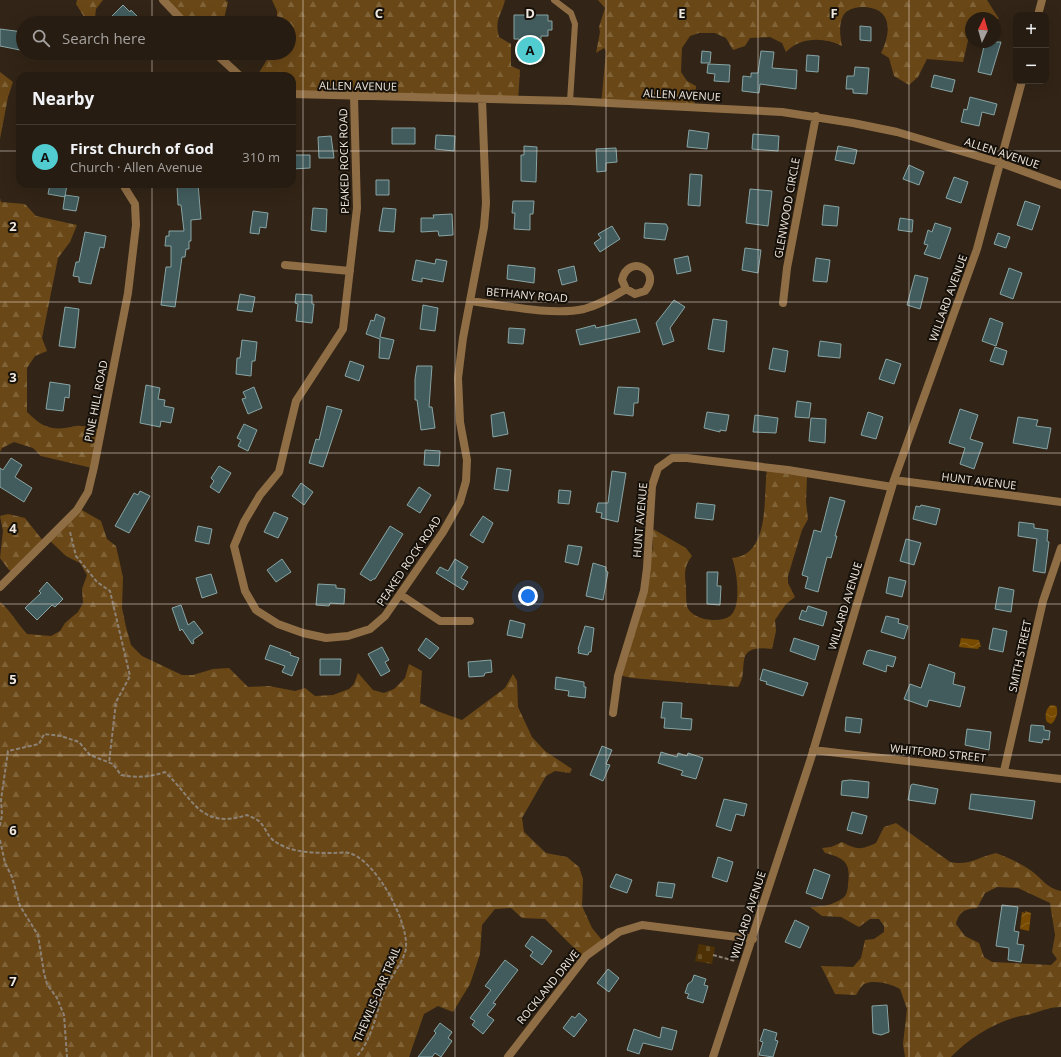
<!DOCTYPE html>
<html lang="en">
<head>
<meta charset="utf-8">
<style>
	:root { --surface:#261c11; --page:#32291f; --text:#f1f3f6; --muted:#a4a19f; --line:#423a31; --accent:#51ccd1 }
	body { margin:0; font-family:"Open Sans",sans-serif; background:var(--page); color:var(--text) }
	.controls { position:absolute; right:12px; top:12px; display:grid; overflow:hidden; border-radius:8px; box-shadow:0 4px 16px #0002 }
	.controls button { width:36px; height:36px; display:grid; place-items:center; padding:0; border:0; border-bottom:1px solid var(--line); background:var(--surface); color:var(--text); font:20px sans-serif }
	.compass { position:absolute; left:965px; top:12px; width:36px; height:36px; border-radius:50%; background:var(--surface); box-shadow:0 4px 16px #0002; rotate:5deg }
	.you { position:absolute; left:528px; top:596px; width:14px; height:14px; margin:-10px; border:3px solid #fff; border-radius:50%; background:#1a73e8; box-shadow:0 0 0 6px #1a73e833 }
	.badge { display:grid; place-items:center; width:26px; height:26px; border-radius:50%; background:var(--accent); color:#111; font-size:13px; font-weight:700 }
	.pin { position:absolute; translate:-50% -50%; border:2px solid #fff; box-shadow:0 1px 4px #0006 }
	.list { margin:0; padding:0; list-style:none }
	h2 { display:flex; justify-content:space-between; align-items:center; height:52px; margin:0; padding:0 16px; font-size:17px }
	h2 small { font-size:13px; font-weight:400; color:var(--muted) }
	.list li { display:grid; grid-template-columns:26px 1fr auto; gap:12px; align-items:center; box-sizing:border-box; height:64px; padding:0 16px; border-top:1px solid var(--line) }
	.list b { display:block; font-size:15px; white-space:nowrap }
	.list p { margin:0; font-size:13px; white-space:nowrap; color:var(--muted) }
	.list em { font-size:13px; font-style:normal; color:var(--muted) }
	.icon { flex:none; width:22px; height:22px; fill:none; stroke:currentColor; stroke-width:2; stroke-linecap:round; stroke-linejoin:round }
	.map { position:relative; flex:none; width:1061px; height:1057px; overflow:hidden }
	.search { position:absolute; background:var(--surface); box-shadow:0 4px 16px #0002; left:16px; top:16px; width:280px; height:44px; display:flex; align-items:center; gap:10px; box-sizing:border-box; padding:0 14px; border-radius:22px; color:var(--muted); font-size:15px }
	.panel { position:absolute; background:var(--surface); box-shadow:0 4px 16px #0002; left:16px; top:72px; width:280px; height:116px; border-radius:12px }
	.map>svg:first-child { display:block }
	.forest { fill:url(#forest-firs); fill-rule:evenodd }
	.cemetery { fill:url(#cemetery-stones) }
	.water { fill:url(#water-waves) }
	.building { fill:#425c5d; stroke:#88a4a4 }
	.lines { fill:none; stroke-linecap:round; stroke-linejoin:round }
	.path { stroke:#8d8276; stroke-width:2; stroke-dasharray:4 2; stroke-linecap:butt }
	.service { stroke:#906e45; stroke-width:6 }
	.minor { stroke:#906e45; stroke-width:8 }
	.grid { fill:none; stroke:#f0e8de; stroke-width:1; stroke-opacity:0.55 }
	.labels { text-anchor:middle; stroke-width:4; stroke-linejoin:round; paint-order:stroke }
	.street-label { font-size:11px; fill:#f0e8de; stroke:#151009 }
	.grid-label { font-size:13px; text-anchor:middle; font-weight:bold; fill:#f0e8de; stroke:#151009; stroke-width:4; stroke-linejoin:round; paint-order:stroke }
</style>
</head>
<body>
<div class="map">
<svg width="1061" height="1057" viewBox="0 0 1061 1057">
	<defs>
		<pattern id="forest-firs" width="22" height="20" patternUnits="userSpaceOnUse"><rect width="22" height="20" fill="#6a4716"/><path d="M5 1l3.5 6h-7zM16 11l3.5 6h-7z" fill="#806237"/></pattern>
		<pattern id="cemetery-stones" width="16" height="16" patternUnits="userSpaceOnUse"><rect width="16" height="16" fill="#4e3104"/><path d="M2 7V4a2 2 0 0 1 4 0v3zM10 15v-3a2 2 0 0 1 4 0v3z" fill="#684f28"/></pattern>
		<pattern id="water-waves" width="16" height="10" patternUnits="userSpaceOnUse"><rect width="16" height="10" fill="#784b00"/><path d="M0 5q4-4 8 0t8 0" fill="none" stroke="#8c6525"/></pattern>
	</defs>
	<rect width="100%" height="100%" fill="#322517"/>
	<path class="forest" d="M77,0H103L96,9L95,17L86,20L76,4Z
		M166,0H225L228,2L223,23H187Z
		M272,0H505C502,15 494,18 499,37L511,44V66L520,70L518,102L292,93V76H257L271,53H289V23H277V11Z
		M598,0H987L999,19L971,18V28L963,62L927,59L918,77L909,85L894,76L889,58L881,53C892,31 892,7 862,7C857,7 849,9 845,13C838,22 840,36 842,46C824,37 800,37 786,52L782,43L770,37L750,38L745,46L733,50L726,38L715,33H699L690,36L682,48L681,72L687,81L696,86L694,110L601,106L606,51L604,48L596,53L600,32L599,27L605,8Z
		M0,72L13,82L8,97L0,139Z
		M0,198L1,202L25,204L36,216L77,225L70,242L58,258L42,338L47,351L35,356L27,368V412C44,429 53,431 76,426C83,425 94,429 101,430L92,468L41,456L33,448L14,442L2,448L0,452Z
		M767,469L807,476L806,502L808,519L802,530L788,576V583L795,597L786,604L775,620L776,631L772,649C730,644 751,670 738,687L632,678L618,675L632,629L653,548V529L686,548L692,556C683,567 685,576 686,588C686,594 686,601 687,606C691,620 720,624 730,616C742,607 737,570 732,558C771,555 763,496 767,469Z
		M80,509L101,521L107,539L116,546L123,577L122,608L126,627L131,645L142,656L182,675H193L213,669L229,668L248,687L269,686L295,691L305,688L315,696L333,695L349,689L354,684L358,673L373,690L384,693L394,689L405,678L409,664L422,671L420,703L437,711L462,720L505,688L513,674L517,681L518,707L532,737L545,751L572,769L570,773L555,771L546,776L522,818L524,832L546,853L567,857L579,867L583,879L582,906L592,928L602,940L582,956L545,919L522,918L511,908L495,909L482,925L480,954L470,984L453,1012L438,1006L424,1014L409,1057H0V602C11,611 17,623 27,634L51,636L60,631L65,623L78,612L83,603L82,589L87,575L80,563L66,556L48,539Z
		M8,514L25,518L44,542L13,572L9,570L0,558L3,531L0,516Z
		M896,823L950,862C970,866 978,857 996,853C1009,858 1022,864 1033,872C1043,880 1047,888 1061,891V1007C1051,1007 1044,1010 1034,1013C1027,1016 1020,1015 1013,1018C990,1025 967,1040 951,1057H905L903,1044L907,1009L900,989C892,984 874,979 864,984C861,986 858,992 856,995L835,994L821,966L853,967L861,958L865,940L874,939L884,932V926L879,919H870L859,927L841,917L822,916L810,907C822,907 833,905 843,898C847,895 848,889 848,884C851,863 845,858 825,853L822,848L831,847L842,842C857,850 861,850 876,843L884,827ZM997,887L1018,888L1050,903L1055,935L1052,952L1057,959L1051,965L992,962L984,957L979,943L965,936L956,924C959,912 964,909 977,908L985,893Z"/>
	<path class="cemetery" d="M699,944L715,947L712,964L695,961Z"/>
	<path class="water" d="M961,638L979,640L981,647H979L978,649L959,647Z
		M1051,705L1056,706C1059,711 1056,721 1051,724L1047,722C1044,717 1046,708 1051,705Z
		M1025,911L1031,913L1029,931L1020,929L1022,912L1025,913Z"/>
	<path class="building" d="M123,5L130,12L131,10L144,23H119L112,16Z
		M514,15H548V21H552V30H548V36H541V61H519V39H514Z
		M860,26L871,27V41L860,40Z
		M0,29L23,32L20,50L0,46Z
		M985,42H1001L991,75L978,72Z
		M702,51L711,52L710,63H701Z
		M761,51L774,52L772,68L797,70L796,89L760,84L759,93L742,91L743,76L751,77V73H758Z
		M807,55L819,56L818,72L806,71Z
		M708,64L730,65L729,82L714,81L715,74L707,73Z
		M855,67L869,68L867,94L853,93V89H846L847,76H854Z
		M934,75L955,80L952,92L931,87Z
		M970,97L997,104L994,115L982,112L979,126L961,122L964,109L967,110Z
		M392,128H415V144H392Z
		M689,130L709,133L707,149L687,147Z
		M753,134L779,136L778,151L752,149Z
		M436,135L455,136L454,151L435,149Z
		M331,136L334,158H319L318,137Z
		M524,146L537,147L536,182L521,181V155H524Z
		M838,146L857,150L854,164L835,160Z
		M616,148L617,162L606,163V171L597,172L596,149Z
		M292,155H310V168L292,169Z
		M909,165L924,172L919,185L903,179Z
		M690,174L702,175L700,206L688,205Z
		M954,177L968,182L961,203L946,198Z
		M376,180H389V195H376Z
		M50,184H67L65,197L48,194Z
		M198,184L201,219L191,220V241H189V249H186L185,257H182L175,307L161,305L166,267H171V246H165L166,236H169V231H184L181,205H178L177,186Z
		M750,189L772,191L768,226L746,223Z
		M65,195L79,197L76,211L63,209Z
		M513,201H534L533,214H530V230L514,229L515,213H512Z
		M1025,201L1040,206L1032,230L1017,225Z
		M824,205L839,207L837,226L822,225Z
		M313,208L327,209L326,232L311,230Z
		M383,208L396,209L394,232L379,231Z
		M253,211L268,213L266,228L260,227L259,234L250,233Z
		M452,214L453,235L439,236L438,231L421,232V218H434L433,215Z
		M900,218L913,220L912,232L898,230Z
		M645,223L666,224L668,228L665,240L644,238Z
		M935,223L951,228L940,259L924,254L928,245L924,244L928,230L932,232Z
		M612,226L620,239L600,252L594,243L601,238L598,234Z
		M85,232L106,236L104,248L100,247L91,284L79,282V277L73,276L76,262H79Z
		M998,233L1010,237L1006,248L994,244Z
		M745,248L761,250L758,273L742,270Z
		M688,256L691,271L677,274L674,259Z
		M816,258L830,260L827,282L813,281Z
		M436,259L447,261L443,282L422,278V282L412,280L416,260L435,264Z
		M508,265L535,268L534,283L507,279Z
		M574,266L577,281L562,285L558,270Z
		M1009,268L1022,273L1013,299L1000,294Z
		M915,275L928,278L920,309L907,305Z
		M240,294L255,297L252,312L237,310Z
		M296,294L312,295V304H314L312,323L296,321L298,304L295,303Z
		M674,300L685,307L670,328L674,341L663,345L656,323Z
		M423,305L438,308L435,331L420,329Z
		M65,307L79,309L75,348L59,346Z
		M376,314L385,318L380,337L394,340L389,359L379,358L380,339L366,334L371,320L374,321Z
		M990,318L1003,323L996,346L982,341Z
		M636,319L640,332L580,345L576,330L595,325L596,328Z
		M713,319L727,321L724,352L708,349Z
		M509,328L525,329L523,344L508,343Z
		M242,340L257,342L255,361H252L251,376L236,374L237,358H240Z
		M820,341L841,344L840,358L818,356Z
		M995,347L1007,351L1003,365L990,361Z
		M773,348L788,351L785,372L769,369Z
		M886,359L901,364L894,384L879,379Z
		M350,361L364,366L359,381L345,376Z
		M417,366H432L429,407H432L435,428L421,430L417,400H415V379Z
		M50,382L70,385L69,398L65,397L63,411L46,409Z
		M146,385L160,388L158,399L165,400L164,406L174,408L171,423L161,421L160,427L140,423Z
		M254,387L262,408L248,414L242,399L246,398L243,392Z
		M618,387L639,388L638,403H634L633,416L614,414Z
		M797,401L811,403L809,418L795,417Z
		M327,406L342,410L323,467L309,463L316,439L319,440Z
		M960,409L978,415L970,439L983,443L974,469L960,464L965,448L949,443Z
		M504,412L508,434L493,437L491,415Z
		M707,412L729,415L726,431L720,430V432L704,428Z
		M868,412L883,417L876,439L861,435Z
		M755,415L778,418L776,433L753,432Z
		M1018,417L1038,420L1036,426L1051,428L1047,449L1013,443Z
		M811,418L826,419L825,443L809,441Z
		M244,424L257,430L248,451L238,446L241,440L237,438Z
		M425,450L440,451L439,466L424,465Z
		M11,458L22,465L15,477L32,488L24,502L0,487V468L3,470Z
		M219,466L231,473L219,493L210,487L214,481L211,478Z
		M497,468L511,470L508,491L494,489Z
		M612,471L626,473L618,522L601,518L602,513L596,512L598,503H608Z
		M301,483L313,492L304,505L292,496Z
		M419,487L431,495L420,513L407,505Z
		M559,490L571,491L569,504L558,503Z
		M140,491L150,496L129,533L115,526L134,493L138,495Z
		M830,497L845,501L835,536H837L831,558L827,557L818,592L805,588L808,577L802,575L814,530L821,532Z
		M697,503L715,505L713,520L695,518Z
		M921,505L940,509L936,525L913,519L916,506L920,507Z
		M274,512L288,518L278,538L264,532Z
		M483,516L493,523L483,543L470,535Z
		M1019,522L1034,524V528L1048,530L1047,541L1049,542L1045,573L1033,571L1037,539L1018,536Z
		M198,526L212,529L209,544L195,541Z
		M390,526L403,534L375,579H373L371,581L360,574Z
		M906,539L921,543L914,565L900,561Z
		M568,545L582,547L578,565L565,562Z
		M282,559L291,572L276,582L267,570Z
		M455,559L468,567L461,578L468,582L463,590L436,573L440,567L448,571Z
		M593,563L606,567V571L608,572L603,600L586,596Z
		M707,572H718L717,586H721L720,605L707,604Z
		M211,574L217,593L202,598L196,578Z
		M889,577L906,581L902,597L886,593Z
		M47,582L63,599L55,607L52,605L37,620L25,608L41,593L39,591Z
		M318,584L336,585V588L345,589L344,604L330,603L329,606L316,605Z
		M999,587L1014,590L1011,612L995,609Z
		M181,605L188,625L194,621L203,633L193,640L194,643L192,644L182,629L180,631L172,608Z
		M808,606L827,612L823,626L799,619L802,610L806,612Z
		M886,616L899,619L898,623L908,626L904,639L881,632Z
		M510,620L525,624L522,638L507,635Z
		M585,626L594,628L591,652H589L588,655L578,653L579,650L578,649Z
		M993,628L1007,631L1003,652L989,649Z
		M426,638L439,648L430,659L418,650Z
		M794,638L819,646L815,660L790,651Z
		M270,645L291,653L290,655L299,658L292,676L282,672L285,666L265,659Z
		M382,647L389,660L385,662L390,671L381,676L368,654Z
		M870,650L896,657L893,667L887,665L886,672L863,664L867,651Z
		M320,659H341L340,675H320Z
		M491,660L492,672L485,673L484,676L469,677L468,662Z
		M929,664L955,673L953,684L965,687L960,707L929,700L927,707L904,699L910,684L921,688Z
		M763,669L808,683L803,696L766,684L767,682L760,680Z
		M556,677L584,682V687H586L585,698L568,696L569,691L555,689Z
		M663,702L682,703L681,718L692,719L691,730L664,728L665,718H661Z
		M846,717L862,719L860,733L845,731Z
		M1031,725L1044,726V730L1050,731L1049,740L1043,739L1042,743L1029,741Z
		M967,729L991,732L989,750L965,745Z
		M602,746L612,750L606,764L610,765L603,781L590,775Z
		M661,752L677,757L678,753L687,756L688,753L703,758L696,779L681,775L683,771L658,763Z
		M850,780L869,782L868,798L841,795L842,781Z
		M913,784L938,789L935,804L908,800L911,785Z
		M971,794L1035,801L1032,819L969,809Z
		M724,799L747,804L744,816L736,814L731,831L716,826Z
		M852,812L867,816L862,834L847,830Z
		M718,857L733,862L727,882L712,877Z
		M814,869L830,875L822,899L806,893Z
		M616,874L632,880L627,893L610,887Z
		M658,882L675,884L672,898L656,896Z
		M1002,905L1018,907L1014,931L1019,932L1017,944L1024,945L1021,962L1008,960L1009,948L996,946Z
		M795,920L809,927L800,948L785,942Z
		M532,936L552,951L542,965L530,956L533,952L525,946Z
		M505,960L518,970L493,1003L496,1004L487,1015L494,1020L483,1034L472,1025L475,1021L470,1018L491,990L485,986Z
		M608,969L619,978L609,992L597,983Z
		M694,975L706,979L704,985L708,986L703,1003L687,998L689,994L685,993L688,984L692,981Z
		M887,1005L889,1032L881,1035L873,1033L872,1006Z
		M579,1013L587,1020L574,1037L563,1028L572,1016L575,1018Z
		M440,1023L452,1032L448,1038L452,1041L441,1057L435,1053L432,1057H418L436,1033L434,1031Z
		M662,1027L677,1031L672,1050L643,1043L639,1054L627,1050L634,1029L660,1038Z
		M764,1029L777,1033L775,1040L778,1041L773,1057L759,1055L763,1042L760,1041Z"/>
	<g class="lines">
		<path class="path" d="M70,532L76,556L97,582L110,591L130,676L116,702L109,763
			M0,826L2,815L1,800L8,751L39,744L44,734L61,736L79,742L90,755L113,764L121,775C137,778 150,777 165,772C194,799 200,830 247,815C251,817 257,819 260,822C270,834 266,838 283,846C298,853 317,853 334,853C338,853 344,852 349,853C376,860 408,921 406,947C406,957 392,976 387,985C376,1008 374,1038 356,1057
			M0,840L5,863L12,877L20,906L38,935L44,973L47,984L57,998L64,1015L67,1057
			M713,955L735,961"/>
		<path class="service" d="M554,0L571,13L575,24L570,101"/>
		<path class="minor" d="M163,0L185,23
			M1038,15L1042,0
			M215,53L240,76
			M292,94L570,101L782,112L853,123L897,132L1001,163L1061,185
			M354,97L357,208L343,329L296,401L279,472L260,495L244,522L234,546L245,591L256,610L278,624L303,633L326,638L348,636L370,629L385,616L443,532L460,502L466,481L467,460L460,422L458,378L463,338L484,227L486,203L482,99
			M285,265L350,271
			M470,301C502,305 552,316 584,309C599,305 613,297 626,289L635,294L645,291C663,270 628,253 622,280L626,289
			M783,303L787,268L816,116
			M894,480L1061,502
			M0,587L77,510L88,492L94,467L128,293L136,225L135,204L125,188
			M401,595L440,621H470
			M613,713L618,676L644,591L647,568L652,486L658,468L672,458H687L788,470L892,487
			M813,750L1061,779
			M1004,771L1043,601L1061,548
			M508,1057L586,956L619,932L642,925L753,939
			M713,1057L811,758L894,480L977,249L1022,81"/>
	</g>
	<path class="grid" d="M152,0V23M303,0V1057M455,0V1057M606,0V1057M758,0V1057M909,0V1057M152,53V76M0,151H20M292,151H1061M152,184V1057M0,302H1061M0,453H1061M0,604H1061M0,755H1061M0,906H1061"/>
	<g class="labels">
		<g class="street-label">
			<text transform="translate(358 86) rotate(1)" y="4">ALLEN AVENUE</text>
			<text transform="translate(682 95) rotate(3)" y="4">ALLEN AVENUE</text>
			<text transform="translate(1002 153) rotate(18)" y="4">ALLEN AVENUE</text>
			<text transform="translate(344 161) rotate(-91)" y="4">PEAKED ROCK ROAD</text>
			<text transform="translate(787 208) rotate(-80)" y="4">GLENWOOD CIRCLE</text>
			<text transform="translate(527 295) rotate(5)" y="4">BETHANY ROAD</text>
			<text transform="translate(948 298) rotate(-70)" y="4">WILLARD AVENUE</text>
			<text transform="translate(96 401) rotate(-79)" y="4">PINE HILL ROAD</text>
			<text transform="translate(979 481) rotate(7)" y="4">HUNT AVENUE</text>
			<text transform="translate(640 520) rotate(-85)" y="4">HUNT AVENUE</text>
			<text transform="translate(409 561) rotate(-56)" y="4">PEAKED ROCK ROAD</text>
			<text transform="translate(845 606) rotate(-73)" y="4">WILLARD AVENUE</text>
			<text transform="translate(1020 656) rotate(-78)" y="4">SMITH STREET</text>
			<text transform="translate(938 753) rotate(6)" y="4">WHITFORD STREET</text>
			<text transform="translate(748 915) rotate(-72)" y="4">WILLARD AVENUE</text>
			<text transform="translate(548 987) rotate(-51)" y="4">ROCKLAND DRIVE</text>
			<text transform="translate(377 994) rotate(-67)" y="4">THEWLIS-DAR TRAIL</text>
		</g>
	</g>
	<g class="grid-label">
		<text x="379" y="18">C</text>
		<text x="530" y="18">D</text>
		<text x="682" y="18">E</text>
		<text x="834" y="18">F</text>
		<text x="13" y="231">2</text>
		<text x="13" y="382">3</text>
		<text x="13" y="533">4</text>
		<text x="13" y="684">5</text>
		<text x="13" y="835">6</text>
		<text x="13" y="986">7</text>
	</g>
</svg>
<div class="controls">
<button>+</button>
<button>−</button>
</div>
<svg class="compass" viewBox="-18 -18 36 36"><path d="M0-13l5 13h-10z" fill="#e53935"/><path d="M0 13l5-13h-10z" fill="#a4a19f"/></svg>
<div class="you"></div>
<div class="pin badge" style="left:530px;top:50px">A</div>
<div class="search"><svg class="icon" aria-label="search" viewBox="0 0 24 24"><circle cx="10" cy="10" r="6"/><path d="M15 15l6 6"/></svg>Search here</div>
<section class="panel">
<h2>Nearby<small></small></h2>
<ul class="list">
<li><span class="badge">A</span><div><b>First Church of God</b><p>Church · Allen Avenue</p></div><em>310 m</em></li>
</ul>
</section>
</div>
</body>
</html>
